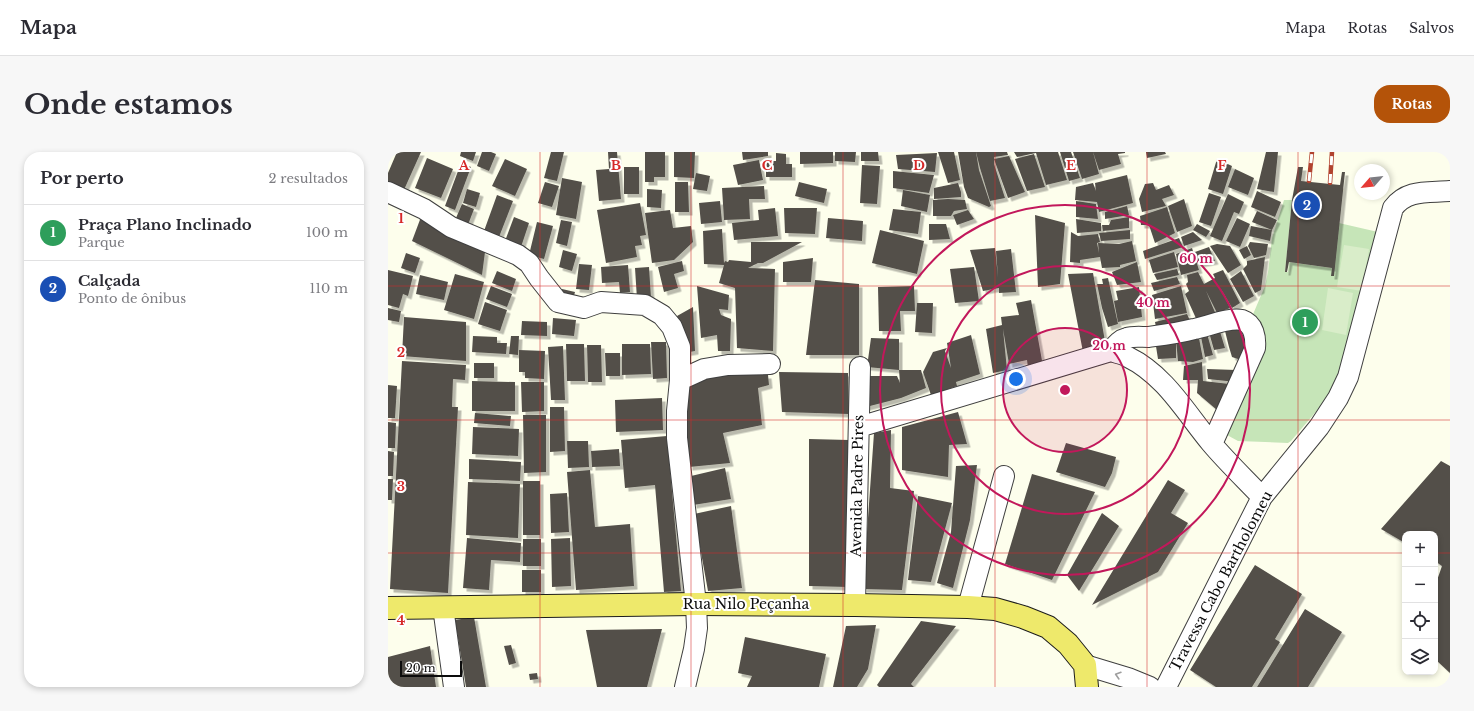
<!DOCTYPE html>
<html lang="pt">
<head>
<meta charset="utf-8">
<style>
	:root { --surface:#fff; --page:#f7f7f7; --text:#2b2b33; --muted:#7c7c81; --line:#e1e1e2; --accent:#b45309 }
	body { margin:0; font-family:"Libre Baskerville",serif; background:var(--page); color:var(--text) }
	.controls { position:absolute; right:12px; bottom:12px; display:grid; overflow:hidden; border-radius:8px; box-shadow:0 2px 6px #0003 }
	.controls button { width:36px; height:36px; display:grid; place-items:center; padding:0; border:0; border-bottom:1px solid var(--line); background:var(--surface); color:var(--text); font:20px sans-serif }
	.compass { position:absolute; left:966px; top:12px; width:36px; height:36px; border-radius:50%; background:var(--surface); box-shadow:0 2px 6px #0003; rotate:242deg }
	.scale { position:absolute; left:12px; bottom:10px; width:62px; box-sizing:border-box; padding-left:4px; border:2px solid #0c0c0c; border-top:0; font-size:11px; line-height:14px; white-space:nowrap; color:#0c0c0c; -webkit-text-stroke:3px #fff; paint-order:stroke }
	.you { position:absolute; left:628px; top:227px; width:14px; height:14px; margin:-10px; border:3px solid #fff; border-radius:50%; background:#1a73e8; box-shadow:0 0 0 6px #1a73e833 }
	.badge { display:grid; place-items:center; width:26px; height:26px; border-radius:50%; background:var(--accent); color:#fff; font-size:13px; font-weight:700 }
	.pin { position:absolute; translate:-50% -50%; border:2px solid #fff; box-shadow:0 1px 4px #0006 }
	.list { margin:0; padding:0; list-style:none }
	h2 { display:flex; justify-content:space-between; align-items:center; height:52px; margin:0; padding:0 16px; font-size:17px }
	h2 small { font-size:13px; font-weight:400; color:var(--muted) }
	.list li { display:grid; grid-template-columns:26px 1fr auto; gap:12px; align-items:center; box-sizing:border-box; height:56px; padding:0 16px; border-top:1px solid var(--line) }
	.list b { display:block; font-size:15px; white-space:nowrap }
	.list p { margin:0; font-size:13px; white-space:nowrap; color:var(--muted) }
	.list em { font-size:13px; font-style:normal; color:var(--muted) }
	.icon { flex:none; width:22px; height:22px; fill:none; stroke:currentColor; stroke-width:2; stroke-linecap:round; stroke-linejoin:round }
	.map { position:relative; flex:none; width:1062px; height:535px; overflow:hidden; border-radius:16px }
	header { display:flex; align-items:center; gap:24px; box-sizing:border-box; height:56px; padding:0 20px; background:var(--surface); border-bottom:1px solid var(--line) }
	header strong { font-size:19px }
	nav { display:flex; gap:22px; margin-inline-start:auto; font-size:14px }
	.intro { display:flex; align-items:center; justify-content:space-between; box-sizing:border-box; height:96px; padding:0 24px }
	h1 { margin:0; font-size:28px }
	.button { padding:10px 18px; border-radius:16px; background:var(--accent); color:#fff; font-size:14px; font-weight:700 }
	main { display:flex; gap:24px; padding:0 24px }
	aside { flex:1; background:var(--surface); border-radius:16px; box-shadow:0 2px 6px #0003 }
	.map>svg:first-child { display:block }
	.green { fill:#c6e5b8 }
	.pitch { fill:#d9edc9 }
	.building { fill:#534f49; filter:url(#shadow) }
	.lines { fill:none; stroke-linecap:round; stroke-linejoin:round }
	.minor-casing { stroke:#3f3f3f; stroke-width:22 }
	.major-casing { stroke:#1d1d1d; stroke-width:24 }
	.minor { stroke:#fff; stroke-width:20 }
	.major { stroke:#eee96b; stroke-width:22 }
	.rail-casing { stroke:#b1432f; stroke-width:4.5 }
	.rail { stroke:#fff; stroke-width:3; stroke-dasharray:9; stroke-linecap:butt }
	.oneway { stroke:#9e9e9e }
	.grid { fill:none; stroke:#d62828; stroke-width:1; stroke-opacity:0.55 }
	.ring { fill:none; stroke:#c2185b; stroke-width:2 }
	.labels { text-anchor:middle; stroke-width:4; stroke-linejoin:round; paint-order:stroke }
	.street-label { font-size:14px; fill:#0c0c0c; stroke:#fff }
	.grid-label { font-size:13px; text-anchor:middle; font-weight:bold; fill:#d62828; stroke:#fff; stroke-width:4; stroke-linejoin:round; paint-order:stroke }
	.centre { fill:#c2185b; stroke:#fff; stroke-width:2 }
	.ring-label { font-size:12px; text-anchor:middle; font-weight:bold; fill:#c2185b; stroke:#fff; stroke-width:4; stroke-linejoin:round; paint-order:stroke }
</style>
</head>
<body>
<header>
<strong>Mapa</strong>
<nav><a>Mapa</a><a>Rotas</a><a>Salvos</a></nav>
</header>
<div class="intro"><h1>Onde estamos</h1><a class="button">Rotas</a></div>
<main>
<aside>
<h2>Por perto<small>2 resultados</small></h2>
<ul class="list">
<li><span class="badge" style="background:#2e9e5b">1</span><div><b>Praça Plano Inclinado</b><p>Parque</p></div><em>100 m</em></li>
<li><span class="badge" style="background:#1a4fb4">2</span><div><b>Calçada</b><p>Ponto de ônibus</p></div><em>110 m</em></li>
</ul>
</aside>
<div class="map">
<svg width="1062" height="535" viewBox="0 0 1062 535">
	<defs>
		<filter id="shadow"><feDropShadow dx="3.5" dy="3.5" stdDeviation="0" flood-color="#0004"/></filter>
	</defs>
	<rect width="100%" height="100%" fill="#fdfeec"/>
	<path class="green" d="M896,48H904L897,120H900L901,110L944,116L943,123L951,71L990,80L957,219L943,242L903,289L900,291L850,289L839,283L837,278L863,167L877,134L880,120L884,86Z"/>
	<path class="pitch" d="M956,93L981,97L974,139L949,135Z
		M940,136L965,141L958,183L934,178Z"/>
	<path class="building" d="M9,0H33L15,40L0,33V21Z
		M73,0H88L85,9L72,4Z
		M94,0H103L108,2L101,19L89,14Z
		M163,0H176L169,29L156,26Z
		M220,0H229L233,47L211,49L208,18L221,17Z
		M257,0H277V25H266V30H257Z
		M286,0H307L306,26L286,25Z
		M354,0H380V4L355,8Z
		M412,0H445V11L412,12Z
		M447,0H468L467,10L447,9Z
		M473,0H490L491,9H473Z
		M550,0H566L572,28L560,31Z
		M570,0H588L591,18L603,54L601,55L580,46L576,35Z
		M588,0H619L620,3L606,5V7L621,4L637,40L620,46L606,7V12L617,46L602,49L592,16Z
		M626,0H670L679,28L658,33L648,1L629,5Z
		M672,0H683L692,26L681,29Z
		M685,0H705L711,22L694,27Z
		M705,0H737V1L730,2L733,12L711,18Z
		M758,0H777L778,2L759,6Z
		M878,0H890L886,40L869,37Z
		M388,1L398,2V12H404V25H378V9H388Z
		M549,1L547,20L510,17L508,3Z
		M646,2L657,35L639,39L627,7Z
		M39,6L65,17L53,46L27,36Z
		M117,7L139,17L127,44L104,34Z
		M829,7L844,14L835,42L820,37Z
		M371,8L375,28L350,33L345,13Z
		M73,11L83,15L67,58L57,54Z
		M474,13L492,14L489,52L472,51Z
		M236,15H251V42H236Z
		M910,15H915L913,29L952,33L954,20H957L946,124H943L944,116L901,110L899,120H897L904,48Z
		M847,17L866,26L860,43L840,35Z
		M505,19L546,23L541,41L505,36Z
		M308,21L322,24L319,39L305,37Z
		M739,23L745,51L711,60L709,50L687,48L688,35L705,31L708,39L707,31Z
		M174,26L194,30L188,67L168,63Z
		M157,30L171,34L164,55L150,51Z
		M287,30H300L301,60H287Z
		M411,30L439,37L436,51L407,44Z
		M570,31L573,40V45L546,47V36Z
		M765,31L768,38L781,33L786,43L774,47L778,54L754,60L751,47L757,32Z
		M376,34L377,47H361L362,67L336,68L334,36Z
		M79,37L92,41L88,55L75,51Z
		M259,37L274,38L273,56L259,55Z
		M515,38L542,43L539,60L513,54Z
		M869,39L893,50L887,65L863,55Z
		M821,41L833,45L823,74L811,70Z
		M840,42L856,50L851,62L846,60L834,89L822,84Z
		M109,43L125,49L111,85L96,79Z
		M560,47L577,48L579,57L566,59L563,64H545V48Z
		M796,47L804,74L789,80L780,54Z
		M332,49L334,70L313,72L311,51Z
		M688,49L708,52L710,67L688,65Z
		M252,51L258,83L252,84L254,93L247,94L249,105L218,111L209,58Z
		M74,52L86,57L78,78L65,73Z
		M739,54L741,63L717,67V60Z
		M779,55L787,81L767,91L761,73H753L752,64Z
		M387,56L390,84L346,88L344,71L371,68L370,58Z
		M396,56H429L427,82L397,81Z
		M505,57L533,60L530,82L501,78Z
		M282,58L285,76L303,74L305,90L286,108L264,111L257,61Z
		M580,58L586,67L569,73L565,63Z
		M869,59L889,68L884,78L864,70Z
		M647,63L677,71L672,132L650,135Z
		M33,65L97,100L94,123L24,89Z
		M126,65L141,71L133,95L117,89Z
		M741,65V76L715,79L714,73H721L723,68Z
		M440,66L475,69L474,89L438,86Z
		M849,66L862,72L852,95L838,89Z
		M688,67L713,71V79L689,81Z
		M173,68L184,70L179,94L168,91Z
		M149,70L165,74L156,107L141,103Z
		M541,72H558L562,87L541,88Z
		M809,72L822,79L818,85L805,78Z
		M863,74L884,78L882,89L861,84Z
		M334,77L336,111L337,109L340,110L341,108L363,110V90H414L375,111H370L360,116L387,117L385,199L349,196L347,136L331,131L336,113L316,112L315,79Z
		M492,78L536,89L529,122L484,111Z
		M742,78V87L713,89L711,81Z
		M683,80L690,84L710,82L712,90L709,91L711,101L710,91L731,92L744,89L748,109L732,113V115L714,116L712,105L692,108V111L682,110Z
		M805,80L814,88L796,94L793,85Z
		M791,86L795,95L757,107L755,99Z
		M862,90L880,92L878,103L866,106L860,94Z
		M829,92L842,94L853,113L840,121L822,94Z
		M859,94L863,103L856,107L851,98Z
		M821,95L827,109L811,112L807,100Z
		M607,96L610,125L608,99L623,97L628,140L611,141V136L595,139L582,98Z
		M804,96L811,118L793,123L788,102Z
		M175,98L189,102L184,119L171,115Z
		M786,100L790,115L765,121L761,108Z
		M18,101L32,106L27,121L13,116Z
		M877,105L873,138L867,141L855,117L859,113V109Z
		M425,106L423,130H395V110Z
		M294,109L296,119L286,122L290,136L276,140L270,115Z
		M749,110L753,130L729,133L724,120Z
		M191,112L204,113L201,138L188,137Z
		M240,113L242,140L232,141L231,130L214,131L213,115Z
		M261,115L263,146L249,147L247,116Z
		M586,115L591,149L567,151L562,117Z
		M789,117L791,123L769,128L766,122Z
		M0,118L25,124L20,144L15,142L11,156L0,153Z
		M835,118L852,151L844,156L833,137L842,156L829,161L818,139L829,165L811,173L797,142L801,139L798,132L800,130L799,123L810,120L816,132L827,126L825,122Z
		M109,119L128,127L124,139L104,131Z
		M853,119L866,144L855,150L842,127Z
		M705,121L718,195L695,200L680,122Z
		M67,122L96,130L86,167L56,158Z
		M32,123L60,130L56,148L28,142Z
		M789,125L792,132L766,139L763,131Z
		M720,126L730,172L720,175L714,156L709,132H715L714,127Z
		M427,128L471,132V203H418Z
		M103,134L124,142L119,155L98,147Z
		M309,134L341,143L340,158L331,157L333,163L343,167L342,199H330L329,183L313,186Z
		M526,134L527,159H512L513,179H491L490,135Z
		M793,134L799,161L767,167L764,143Z
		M751,135L754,165L730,170L726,149L730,148L728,139Z
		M174,137L187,140L184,151L171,147Z
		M643,148L655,214L640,216L639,208L621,212L615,177L619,218L605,221L598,177L614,173L613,165L631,163L628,151Z
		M97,150L119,158L112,179L90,172Z
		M529,151H545L544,181L527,180Z
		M305,155L307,199L296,201L289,164Z
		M0,156L13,159L11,170L0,168Z
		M799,162L804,173L769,180L767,170Z
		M16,165L78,170V209L14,204Z
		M165,166L188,168L186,184L164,182Z
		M134,169L159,170V184L133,183Z
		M848,171L862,196L856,209L844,205L841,195L836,175Z
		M830,173L837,196L826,198L820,177Z
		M818,178L825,203L817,205L812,180Z
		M810,181L815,207L805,210L790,209L788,188V206L770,207L767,188Z
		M583,183L592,222L568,230L569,234L543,243L535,220L545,200L559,196L557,199L563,216L559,191Z
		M85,184L109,185V191H119L118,202L84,200Z
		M123,184H131L130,203L121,202Z
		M483,186L511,187V218L479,215Z
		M263,190H278L279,226L265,227Z
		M178,192H196L197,229H179Z
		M234,192H262L263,222L234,223Z
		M199,193H213L214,230H200Z
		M175,194L177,248H163L160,195Z
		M131,198L157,199L156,227L137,226V220H131Z
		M217,201H232V224H218Z
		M14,209L78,213L77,228L65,227L64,255H70L60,441L2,437Z
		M814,210L815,229L842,232L829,258L809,241L810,228H795L796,214Z
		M86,211H106V226H86Z
		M819,217L848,218V230L820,227Z
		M511,218H533L538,236L513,246L478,255V224H509L512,231Z
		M391,220L460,221L461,262L394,260Z
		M350,222L380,223L381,233L370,236L374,273L335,281L342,311L301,315L297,232L324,223Z
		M84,229L127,230V259H84Z
		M133,230H156V259L134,260Z
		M0,233L9,234L7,266H0Z
		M274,246L275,278L228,280L227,248Z
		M162,255H176L177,299L162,300Z
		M570,260L579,292L561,293L560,325L514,318V275Z
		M87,261L123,264L122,274L86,271Z
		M135,263H158V320L136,321Z
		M0,270L8,271L7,296H0Z
		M85,275L131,277L130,304L84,302Z
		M503,278L502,336L526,339L514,438L475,437L486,281Z
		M279,284L293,439L276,440L267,333L237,336L233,288Z
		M421,287L461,288L460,435L421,434Z
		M179,289H200L201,315L180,316Z
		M678,291L728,305L724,321L717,335L668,320Z
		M231,297L232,314L204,315L203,299Z
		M0,299L6,300L5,324H0Z
		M81,307L133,310L132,329L81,327Z
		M1053,309L1062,314V521L1047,507V434L1054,414L1047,409V382H1017V391L993,377Z
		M589,313L582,368L565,436L549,431L563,380L568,314Z
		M337,316L343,347L305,353L303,324Z
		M202,318L207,375L242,372L246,434L188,438L179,320Z
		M644,322L707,340L664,428L617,412Z
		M0,327H5L4,348H0Z
		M780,328L797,338L783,361L800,371L770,420L704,453Z
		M135,329H152V383H135Z
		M80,330L132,332L130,386L78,383Z
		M179,341L181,380L163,381L162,342Z
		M530,344L564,351L543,430L520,428Z
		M343,354L354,436L320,439L306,362Z
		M714,361L731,374L691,439L679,423Z
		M79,386L133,391L132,410L103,408L101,438L75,436Z
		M182,386L183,434L164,435L163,387Z
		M135,387H153V414H135Z
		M867,413L914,442L887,487L892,490L864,535H828L802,518Z
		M134,418H153V440H134Z
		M917,457L954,480L920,535H869Z
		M86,465L98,535H78L67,468Z
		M533,469L568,474L523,532L526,535H491L489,533Z
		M488,473L480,517L469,535H445L458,474Z
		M274,477L259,535H209L198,478Z
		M357,485L438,502L431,535H359L364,524L350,521Z
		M123,493L128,511L121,513L116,494Z
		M42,494L48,535H0V505Z
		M149,521L150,527L142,528L141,522Z"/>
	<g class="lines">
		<defs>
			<path id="minor" d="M0,40L36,57L63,75L130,103L141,111L151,126L170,150L196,156L213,150L257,153L274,163L284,175L292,195V228L289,259V286L308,452L309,476L306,497L297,535
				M723,199C728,193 731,188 739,186C745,184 753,185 760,185C775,183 791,181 806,177C818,175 841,165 854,168C866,172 868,186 867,196L824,292
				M292,228L316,217L340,213L382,212
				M471,275L723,199C728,201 735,202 740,205C777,223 798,261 823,291C839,310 857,327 874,345
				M467,453L472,215
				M55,455L66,535
				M580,455L616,324
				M697,513L740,526L762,535
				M778,535L874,345L931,275L950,246L960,225L1005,56C1019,37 1040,41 1062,39"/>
			<path id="major" d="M0,456L308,452L467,453L580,455L607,457L635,465L660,475L680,492L697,513L699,535"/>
		</defs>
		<use href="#minor" class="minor-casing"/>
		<use href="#major" class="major-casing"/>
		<use href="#minor" class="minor"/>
		<use href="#major" class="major"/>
		<defs>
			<path id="rail" d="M921,29L924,0
				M942,31L944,0"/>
		</defs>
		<use href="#rail" class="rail-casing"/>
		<use href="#rail" class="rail"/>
	</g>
	<defs><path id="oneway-chevron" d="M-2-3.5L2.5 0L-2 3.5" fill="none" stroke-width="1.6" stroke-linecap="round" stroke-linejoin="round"/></defs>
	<use class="oneway" href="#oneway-chevron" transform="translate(730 523) rotate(-163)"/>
	<path class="grid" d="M152,0V535M303,0V535M455,0V535M607,0V535M759,0V535M910,0V535M0,134H1062M0,268H1062M0,401H1017M1047,401H1062"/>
	<circle cx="677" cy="238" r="62" fill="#c2185b" fill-opacity=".12"/>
	<g class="ring">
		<circle cx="677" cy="238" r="62"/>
		<circle cx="677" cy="238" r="124"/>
		<circle cx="677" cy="238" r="185"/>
	</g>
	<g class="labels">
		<g class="street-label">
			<text transform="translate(469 334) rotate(-89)" y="5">Avenida Padre Pires</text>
			<text transform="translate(833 429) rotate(-62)" y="5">Travessa Cabo Bartholomeu</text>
			<text x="358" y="457">Rua Nilo Peçanha</text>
		</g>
	</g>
	<g class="grid-label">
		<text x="76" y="18">A</text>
		<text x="228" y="18">B</text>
		<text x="379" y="18">C</text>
		<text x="531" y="18">D</text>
		<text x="683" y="18">E</text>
		<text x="834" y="18">F</text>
		<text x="13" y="71">1</text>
		<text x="13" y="205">2</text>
		<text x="13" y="339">3</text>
		<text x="13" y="473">4</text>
	</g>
	<circle cx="677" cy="238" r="6" class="centre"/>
	<g class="ring-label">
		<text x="808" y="111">60 m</text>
		<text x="765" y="155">40 m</text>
		<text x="721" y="198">20 m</text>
	</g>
</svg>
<div class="controls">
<button>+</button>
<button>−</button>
<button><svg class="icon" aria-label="locate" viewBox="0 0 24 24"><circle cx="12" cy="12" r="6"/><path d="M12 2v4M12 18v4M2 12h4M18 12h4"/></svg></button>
<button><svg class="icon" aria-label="layers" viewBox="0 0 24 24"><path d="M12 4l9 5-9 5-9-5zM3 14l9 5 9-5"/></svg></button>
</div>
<svg class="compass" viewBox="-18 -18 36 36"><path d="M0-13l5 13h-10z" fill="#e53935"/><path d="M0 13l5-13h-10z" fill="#7c7c81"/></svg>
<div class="scale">20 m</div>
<div class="you"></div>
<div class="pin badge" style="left:917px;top:170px;background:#2e9e5b">1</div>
<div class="pin badge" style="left:919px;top:53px;background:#1a4fb4">2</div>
</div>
</main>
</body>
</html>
